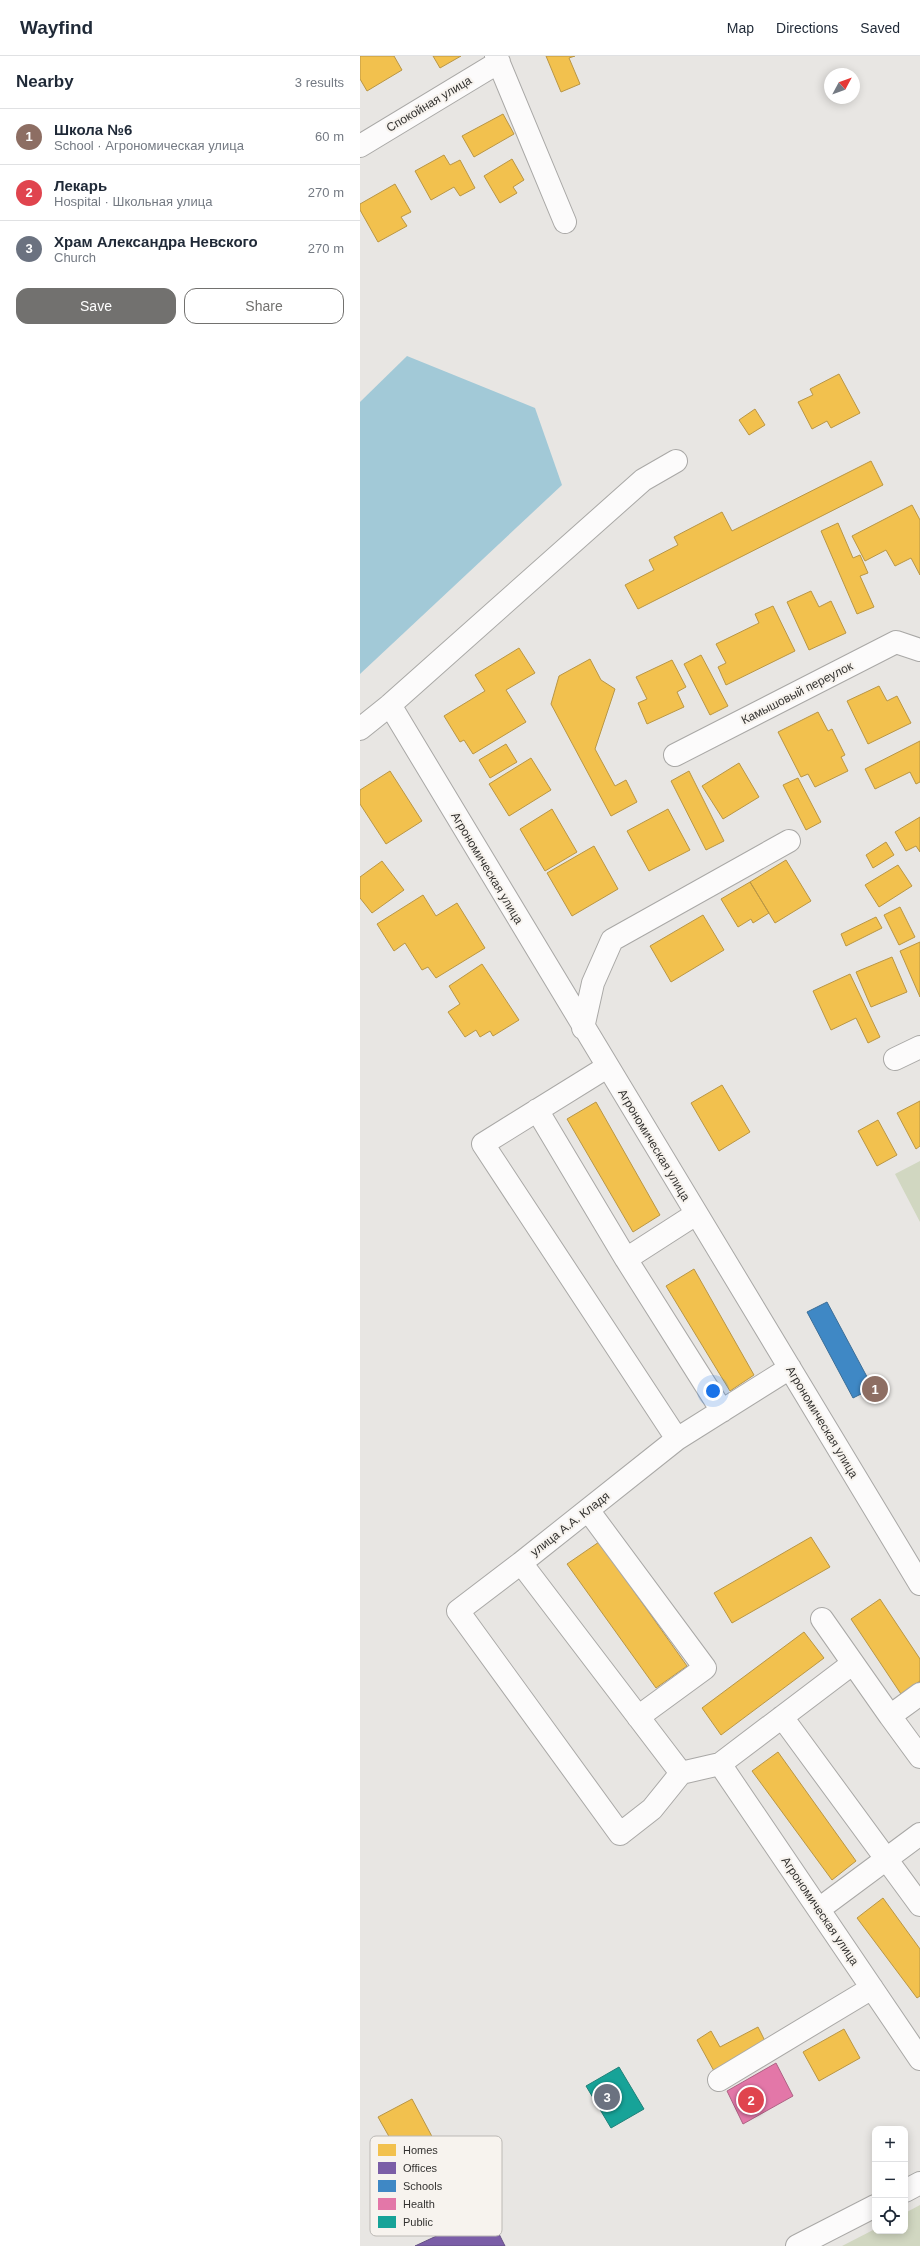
<!DOCTYPE html>
<html lang="en">
<head>
<meta charset="utf-8">
<style>
	:root { --surface:#fff; --page:#f2f2f3; --text:#1f2937; --muted:#747a83; --line:#e0e1e3; --accent:#72716f }
	body { margin:0; font-family:Helvetica,sans-serif; background:var(--page); color:var(--text) }
	.controls { position:absolute; right:12px; bottom:12px; display:grid; overflow:hidden; border-radius:8px; box-shadow:0 2px 10px #0003 }
	.controls button { width:36px; height:36px; display:grid; place-items:center; padding:0; border:0; border-bottom:1px solid var(--line); background:var(--surface); color:var(--text); font:20px sans-serif }
	.compass { position:absolute; left:464px; top:12px; width:36px; height:36px; border-radius:50%; background:var(--surface); box-shadow:0 2px 10px #0003; rotate:49deg }
	.you { position:absolute; left:353px; top:1335px; width:14px; height:14px; margin:-10px; border:3px solid #fff; border-radius:50%; background:#1a73e8; box-shadow:0 0 0 6px #1a73e833 }
	.badge { display:grid; place-items:center; width:26px; height:26px; border-radius:50%; background:var(--accent); color:#fff; font-size:13px; font-weight:700 }
	.pin { position:absolute; translate:-50% -50%; border:2px solid #fff; box-shadow:0 1px 4px #0006 }
	.list { margin:0; padding:0; list-style:none }
	h2 { display:flex; justify-content:space-between; align-items:center; height:52px; margin:0; padding:0 16px; font-size:17px }
	h2 small { font-size:13px; font-weight:400; color:var(--muted) }
	.list li { display:grid; grid-template-columns:26px 1fr auto; gap:12px; align-items:center; box-sizing:border-box; height:56px; padding:0 16px; border-top:1px solid var(--line) }
	.list b { display:block; font-size:15px; white-space:nowrap }
	.list p { margin:0; font-size:13px; white-space:nowrap; color:var(--muted) }
	.list em { font-size:13px; font-style:normal; color:var(--muted) }
	.actions { display:flex; gap:8px; padding:12px 16px }
	.actions a { flex:1; padding:9px 0; border:1px solid var(--accent); border-radius:12px; text-align:center; font-size:14px; color:var(--accent) }
	.actions .main { background:var(--accent); color:#fff }
	.icon { flex:none; width:22px; height:22px; fill:none; stroke:currentColor; stroke-width:2; stroke-linecap:round; stroke-linejoin:round }
	.map { position:relative; flex:none; width:560px; height:2190px; overflow:hidden }
	header { display:flex; align-items:center; gap:24px; box-sizing:border-box; height:56px; padding:0 20px; background:var(--surface); border-bottom:1px solid var(--line) }
	header strong { font-size:19px }
	nav { display:flex; gap:22px; margin-inline-start:auto; font-size:14px }
	main { display:flex }
	aside { flex:1; background:var(--surface) }
	.map>svg:first-child { display:block }
	.green { fill:#d1d7c1 }
	.water { fill:#a2c9d7 }
	.homes { fill:#f2c14e; stroke:#b99645 }
	.offices { fill:#7b5ea7; stroke:#655183 }
	.schools { fill:#3f88c5; stroke:#3b6e98 }
	.health { fill:#e377a8; stroke:#ae6284 }
	.public { fill:#17a398; stroke:#1f8179 }
	.lines { fill:none; stroke-linecap:round; stroke-linejoin:round }
	.minor-casing { stroke:#a9a8a6; stroke-width:24 }
	.minor { stroke:#fcfbfb; stroke-width:22 }
	.labels { text-anchor:middle; stroke-width:4; stroke-linejoin:round; paint-order:stroke }
	.street-label { font-size:12px; fill:#333230; stroke:#f7f3ee }
	.key { fill:#f7f3ee; stroke:#bcb9b5; stroke-width:1 }
	.key-label { font-size:11px; fill:#333230 }
</style>
</head>
<body>
<header>
<strong>Wayfind</strong>
<nav><a>Map</a><a>Directions</a><a>Saved</a></nav>
</header>
<main>
<aside>
<h2>Nearby<small>3 results</small></h2>
<ul class="list">
<li><span class="badge" style="background:#8d6e63">1</span><div><b>Школа №6</b><p>School · Агрономическая улица</p></div><em>60 m</em></li>
<li><span class="badge" style="background:#e0444e">2</span><div><b>Лекарь</b><p>Hospital · Школьная улица</p></div><em>270 m</em></li>
<li><span class="badge" style="background:#6b7280">3</span><div><b>Храм Александра Невского</b><p>Church</p></div><em>270 m</em></li>
</ul>
<div class="actions"><a class="main">Save</a><a>Share</a></div>
</aside>
<div class="map">
<svg width="560" height="2190" viewBox="0 0 560 2190">
	<rect width="100%" height="100%" fill="#e8e6e3"/>
	<path class="green" d="M560,1105V1166L535,1118Z
		M560,2149V2190H482L515,2173V2175H545V2157Z"/>
	<path class="water" d="M47,300L175,352L202,429L0,618V346Z"/>
	<path class="homes" d="M0,0H34L42,14L7,35L0,23Z
		M73,0H101L80,12Z
		M186,0H215L209,2L220,28L201,36Z
		M143,58L154,78L114,101L102,80Z
		M84,99L90,109L100,104L115,132L100,140L94,131L71,144L55,115Z
		M152,103L164,124L153,131L157,137L140,147L124,120Z
		M35,128L51,156L41,161L47,170L18,186L0,154V148Z
		M479,318L500,357L471,372L467,365L452,373L438,346L453,339L450,333Z
		M395,353L405,369L389,379L379,364Z
		M511,405L523,429L278,553L265,529L294,514L289,504L318,489L314,481L362,456L372,475Z
		M552,449L560,464V519L551,502L535,510L526,494L505,505L492,480Z
		M478,467L493,502L500,499L508,517L500,520L514,551L497,558L461,475Z
		M451,535L459,551L471,545L486,577L449,594L427,546Z
		M413,550L435,595L366,629L358,611L366,607L356,588L399,567L395,558Z
		M159,592L175,617L146,634L166,666L113,698L104,684L100,686L84,660L125,635L115,619Z
		M341,599L368,650L350,659L324,608Z
		M230,603L241,624L255,633L235,693L255,730L266,724L277,746L251,760L191,648L199,620Z
		M312,604L326,631L317,636L324,651L287,668L278,647L287,643L276,621Z
		M519,630L527,645L537,640L551,667L508,688L487,645Z
		M458,656L468,675L472,673L485,699L481,701L488,715L455,731L448,718L441,721L418,676Z
		M560,685V726L556,728L550,716L515,733L505,713Z
		M146,688L157,706L130,722L119,704Z
		M171,702L191,734L149,760L129,728Z
		M379,707L399,741L363,763L342,730Z
		M30,715L62,765L26,788L0,748V734Z
		M329,715L364,785L346,794L311,725Z
		M438,722L461,766L446,774L423,729Z
		M192,753L217,796L185,815L160,773Z
		M308,753L330,794L289,815L267,775Z
		M560,761V796L556,790L546,795L535,776Z
		M526,786L534,799L513,812L506,799Z
		M234,790L258,833L212,860L187,817Z
		M426,804L451,845L415,867L390,826Z
		M22,805L44,834L12,857L0,842V821Z
		M538,809L552,830L519,851L505,829Z
		M390,826L409,857L393,867L391,863L378,871L361,843Z
		M63,839L76,860L97,847L125,892L76,922L68,911L62,914L45,887L34,895L17,868Z
		M540,851L555,881L539,889L524,859Z
		M343,859L364,894L311,926L290,890Z
		M516,861L522,872L486,890L481,878Z
		M560,886V941L540,895Z
		M532,901L547,936L511,951L496,916Z
		M122,908L159,964L133,980L130,975L120,981L116,974L105,981L88,956L100,948L89,930Z
		M490,918L520,981L508,987L496,962L471,974L453,935Z
		M362,1029L390,1076L359,1095L331,1047Z
		M560,1045V1090L556,1093L537,1057Z
		M236,1046L300,1159L273,1176L207,1063Z
		M518,1064L537,1099L517,1110L498,1075Z
		M334,1213L394,1319L370,1335L306,1230Z
		M451,1481L470,1511L372,1567L354,1537Z
		M239,1486L327,1610L296,1632L207,1508Z
		M520,1543L560,1603V1625L541,1638L491,1563Z
		M444,1576L464,1602L361,1679L342,1652Z
		M418,1696L496,1805L472,1824L392,1715Z
		M523,1842L560,1893V1940L557,1942L497,1862Z
		M398,1971L406,1987L354,2015L337,1984L351,1975L360,1991Z
		M484,1973L500,2002L459,2025L443,1996Z
		M52,2043L76,2088L44,2107L18,2061Z"/>
	<path class="offices" d="M128,2156L145,2190H55Z"/>
	<path class="schools" d="M467,1246L513,1332L493,1342L447,1256Z"/>
	<path class="health" d="M416,2007L433,2040L383,2068L367,2035Z"/>
	<path class="public" d="M259,2011L284,2053L251,2072L226,2030Z"/>
	<g class="lines">
		<defs>
			<path id="minor" d="M136,0L205,166
				M0,90L139,6
				M30,649L560,1528
				M0,673L30,649L283,424L316,405
				M315,699L536,586L560,594
				M223,972L233,927L252,884L429,785
				M535,1003L560,991
				M247,1011L123,1088L317,1383
				M177,1054L266,1203L362,1355
				M266,1203L336,1158
				M430,1312L317,1383L161,1507L321,1717L360,1708L492,1608
				M228,1454L345,1612L278,1661
				M161,1507L98,1555L260,1778L292,1753L321,1717
				M462,1563L530,1660
				M560,1638L530,1660L560,1701
				M422,1661L560,1849
				M360,1708L560,2003
				M459,1853L560,1778
				M359,2024L512,1932
				M545,2135L560,2127
				M437,2190L515,2150"/>
		</defs>
		<use href="#minor" class="minor-casing"/>
		<use href="#minor" class="minor"/>
	</g>
	<g class="labels">
		<g class="street-label">
			<text transform="translate(69 48) rotate(-31)" y="4">Спокойная улица</text>
			<text transform="translate(437 637) rotate(-27)" y="4">Камышовый переулок</text>
			<text transform="translate(127 812) rotate(59)" y="4">Агрономическая улица</text>
			<text transform="translate(294 1089) rotate(59)" y="4">Агрономическая улица</text>
			<text transform="translate(462 1366) rotate(59)" y="4">Агрономическая улица</text>
			<text transform="translate(210 1468) rotate(-38)" y="4">улица А.А. Кладя</text>
			<text transform="translate(460 1855) rotate(56)" y="4">Агрономическая улица</text>
		</g>
	</g>
	<rect x="10" y="2080" width="132" height="100" rx="6" class="key"/>
	<rect x="18" y="2088" width="18" height="12" fill="#f2c14e"/>
	<rect x="18" y="2106" width="18" height="12" fill="#7b5ea7"/>
	<rect x="18" y="2124" width="18" height="12" fill="#3f88c5"/>
	<rect x="18" y="2142" width="18" height="12" fill="#e377a8"/>
	<rect x="18" y="2160" width="18" height="12" fill="#17a398"/>
	<g class="key-label">
		<text x="43" y="2098">Homes</text>
		<text x="43" y="2116">Offices</text>
		<text x="43" y="2134">Schools</text>
		<text x="43" y="2152">Health</text>
		<text x="43" y="2170">Public</text>
	</g>
</svg>
<div class="controls">
<button>+</button>
<button>−</button>
<button><svg class="icon" aria-label="locate" viewBox="0 0 24 24"><circle cx="12" cy="12" r="6"/><path d="M12 2v4M12 18v4M2 12h4M18 12h4"/></svg></button>
</div>
<svg class="compass" viewBox="-18 -18 36 36"><path d="M0-13l5 13h-10z" fill="#e53935"/><path d="M0 13l5-13h-10z" fill="#747a83"/></svg>
<div class="you"></div>
<div class="pin badge" style="left:515px;top:1333px;background:#8d6e63">1</div>
<div class="pin badge" style="left:391px;top:2044px;background:#e0444e">2</div>
<div class="pin badge" style="left:247px;top:2041px;background:#6b7280">3</div>
</div>
</main>
</body>
</html>
